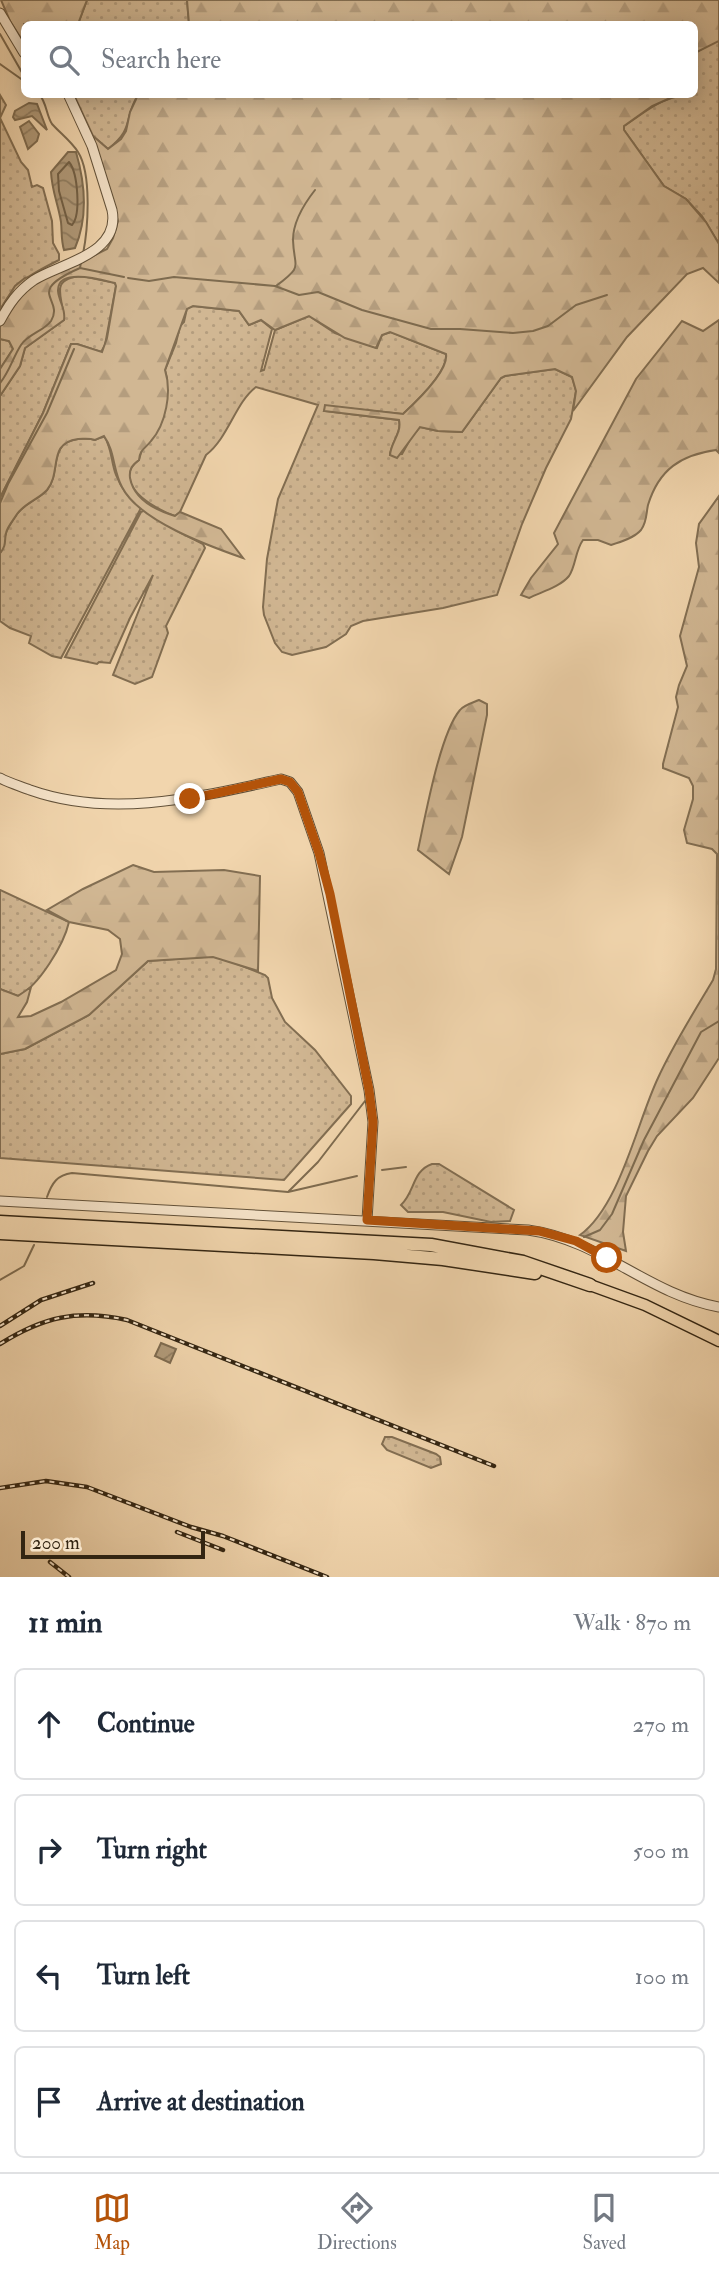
<!DOCTYPE html>
<html lang="en">
<head>
<meta charset="utf-8">
<style>
	:root { --surface:#fff; --page:#f6f6f7; --text:#1f2937; --muted:#747a83; --line:#e0e1e3; --accent:#b45309 }
	body { margin:0; font-family:"IM FELL Double Pica",serif; background:var(--page); color:var(--text) }
	.scale { position:absolute; left:21px; bottom:18px; width:184px; box-sizing:border-box; padding-left:7px; border:4px solid #332512; border-top:0; font-size:19px; line-height:24px; white-space:nowrap; color:#332512; -webkit-text-stroke:5px #f6e4ca; paint-order:stroke }
	.stop { position:absolute; width:21px; height:21px; margin:-16px; border:5px solid #b45309; border-radius:50%; background:#fff }
	.stop.end { background:#b45309; border-color:#fff; box-shadow:0 2px 7px #0008 }
	.list { margin:0; padding:0; list-style:none }
	h2 { display:flex; justify-content:space-between; align-items:center; height:91px; margin:0; padding:0 28px; font-size:30px }
	h2 small { font-size:23px; font-weight:400; color:var(--muted) }
	.list li { display:grid; grid-template-columns:46px 1fr auto; gap:21px; align-items:center; box-sizing:border-box; height:112px; margin:0 14px 14px; padding:0 14px; border:2px solid var(--line); border-radius:10px }
	.list b { display:block; font-size:26px; white-space:nowrap }
	.list em { font-size:23px; font-style:normal; color:var(--muted) }
	.icon { flex:none; width:38px; height:38px; fill:none; stroke:currentColor; stroke-width:2; stroke-linecap:round; stroke-linejoin:round }
	.map { position:relative; flex:none; width:719px; height:1577px; overflow:hidden }
	.search { position:absolute; background:var(--surface); box-shadow:0 4px 18px #0003; left:21px; right:21px; top:21px; height:77px; display:flex; align-items:center; gap:18px; box-sizing:border-box; padding:0 24px; border-radius:10px; color:var(--muted); font-size:26px }
	.sheet { height:595px; background:var(--surface) }
	nav { display:flex; justify-content:space-around; align-items:center; box-sizing:border-box; height:98px; border-top:2px solid var(--line); background:var(--surface); font-size:19px; color:var(--muted) }
	nav a { display:grid; justify-items:center; gap:4px }
	nav .on { color:var(--accent) }
	.map>svg:first-child { display:block }
	.grass { fill:url(#grass-dots); stroke:#826e52; stroke-width:2 }
	.forest { fill:url(#forest-firs); stroke:#826e52; stroke-width:2 }
	.water { fill:url(#water-waves); stroke:#7e6b4f; stroke-width:2 }
	.lines { fill:none; stroke-linecap:round; stroke-linejoin:round }
	.shore { stroke:#725f45; stroke-width:2 }
	.stream { stroke:#7e6b4f; stroke-width:2 }
	.tertiary-casing { stroke:#625139; stroke-width:11 }
	.primary-casing { stroke:#332512; stroke-width:13 }
	.trunk-casing { stroke:#332512; stroke-width:15 }
	.tertiary { stroke:#f6e4ca; stroke-width:9 }
	.primary { stroke:#f1d5ad; stroke-width:10 }
	.trunk { stroke:#f1d5ad; stroke-width:12 }
	.rail-casing { stroke:#332512; stroke-width:4.5 }
	.rail { stroke:#f6e4ca; stroke-width:2; stroke-dasharray:5; stroke-linecap:butt }
	.route { stroke:#b45309; stroke-width:9 }
</style>
</head>
<body>
<div class="map">
<svg width="719" height="1577" viewBox="0 0 719 1577">
	<defs>
		<pattern id="grass-dots" width="8" height="8" patternUnits="userSpaceOnUse" patternTransform="scale(1.75)"><rect width="8" height="8" fill="#d1b793"/><path d="M2 2h.1M6 6h.1" fill="none" stroke="#b49d7e" stroke-width="1.8" stroke-linecap="round"/></pattern>
		<pattern id="forest-firs" width="22" height="20" patternUnits="userSpaceOnUse" patternTransform="scale(1.75)"><rect width="22" height="20" fill="#d1b793"/><path d="M5 1l3.5 6h-7zM16 11l3.5 6h-7z" fill="#b49d7e"/></pattern>
		<pattern id="water-waves" width="16" height="10" patternUnits="userSpaceOnUse" patternTransform="scale(1.75)"><rect width="16" height="10" fill="#b09978"/><path d="M0 5q4-4 8 0t8 0" fill="none" stroke="#907d61"/></pattern>
	</defs>
	<rect width="100%" height="100%" fill="#f1d5ad"/>
	<filter id="stains"><feTurbulence type="fractalNoise" baseFrequency=".00286" numOctaves="4"/><feColorMatrix values="0 0 0 0 .2 0 0 0 0 .09 0 0 0 0 .02 0 0 0 .5 -.17"/></filter>
	<radialGradient id="worn" r=".72"><stop offset=".6" stop-color="#630" stop-opacity="0"/><stop offset="1" stop-color="#630" stop-opacity=".3"/></radialGradient>
	<path class="grass" d="M87,0H187L189,24H78Z
		M716,41H719V244L702,216L686,199L664,186L624,130V126C648,110 664,95 694,94L695,53Z
		M0,95L6,105L0,118L21,162L28,170L32,187L37,185L43,188L52,221L53,243L59,254V260C31,274 15,282 0,310Z
		M74,95H138C123,119 135,128 108,149L93,136Z
		M82,276L115,283L116,286L105,345L101,352L77,344H71L43,413L0,498V396L20,366L25,348L64,320C63,296 48,279 82,276Z
		M193,306L239,311L249,325L261,320L272,329L261,371L264,370L275,330L309,316L335,333L377,348L382,335L391,332L446,354C448,371 416,402 403,414L326,406L324,411L399,420C402,433 391,442 390,455L402,454L412,436L420,427L438,431L462,432L501,378L505,376L555,369L572,377L576,391L571,419L546,468L522,524L497,595L443,608L363,621L351,626L346,634L326,647L292,655L282,652L275,643L264,615L263,607L267,559L278,499L318,405L256,387C235,403 229,437 206,455L180,512L175,516C154,509 109,482 139,460L142,449L164,415L167,378L165,370L176,343L180,326L184,322L187,308Z
		M0,339L9,341L13,349L0,369Z
		M104,436C112,448 111,462 116,475C121,488 130,500 141,508L61,658L52,656L29,643L31,636L10,628L0,621V553C6,546 3,541 6,533C8,527 14,519 17,514C25,503 39,499 47,490C62,472 47,443 78,439C85,439 89,438 95,440Z
		M145,510L179,532L203,544L205,548L166,626L168,633L152,677L135,684L113,675L153,575L130,618L110,663L99,662L97,664L65,657L141,512Z
		M0,890L69,922C64,944 39,986 18,996L0,989Z
		M217,956L265,975L268,978L272,998L285,1022L315,1050L351,1096V1104L284,1180L0,1158V1054L25,1049L89,1015L148,961Z
		M432,1164H439L514,1210L510,1221L491,1222L443,1212H408L401,1205C415,1192 412,1171 432,1164Z
		M385,1437H392L436,1454L440,1457L441,1464L431,1468L387,1450L382,1444Z"/>
	<path class="forest" d="M1,0H87L78,24H24V43L10,21Z
		M187,0H719V41L695,53L694,24H189Z
		M138,95H677L652,106L624,126V130L664,186L686,199L706,222L719,244V283L703,268L687,274L627,337L573,411L576,391L572,377L555,369L505,376L501,378L462,432L438,431L420,427L397,458L390,455C391,442 402,433 399,420L324,411L325,405L403,414C416,402 449,371 446,354L390,332L382,335L376,348L345,338L309,316L275,330L261,320L249,325L239,311L193,306L187,309L165,370C172,392 166,424 151,441C145,449 140,449 139,460C132,465 129,469 130,478C134,499 155,510 175,516L180,512L221,529L243,558C209,546 139,521 122,487C113,471 115,451 104,436L95,440C89,438 85,439 78,439C47,443 62,472 47,490C39,499 25,503 17,514C14,519 7,527 6,533C4,541 7,545 0,553V498L43,413L71,344H77L102,352L107,338L116,286L115,283C102,280 57,267 58,291C59,302 66,309 64,320L25,348L20,366L0,396V369L13,349L9,341L0,339V310L15,286L25,278L60,271L93,256L107,249L113,238L118,221L93,136L108,149L121,139L126,131L130,112Z
		M719,320V453L716,450C681,455 659,469 648,505C646,514 647,522 641,530C634,538 621,542 611,545L598,540H583C575,551 576,566 569,576C560,587 541,592 529,598L521,595L531,578L558,544L554,533L636,379L682,321L703,331Z
		M719,496V1058L693,1098L657,1136L648,1151L626,1196L623,1232L626,1251L580,1235C620,1206 637,1122 658,1078C673,1045 694,1012 713,980L716,969L717,854L712,849L687,843L684,830L693,799V786L689,778L663,768V764L678,707L676,697L679,685L687,666L680,636L699,567L696,543L699,524Z
		M479,700L487,704V715L462,837L449,874L418,850C425,818 440,733 460,710C464,705 472,703 479,700Z
		M133,865L154,872L224,870L260,876L258,971L213,957L148,961L89,1015L25,1049L0,1054V989L18,996L31,987L27,1002L18,1017L31,1016L61,1002L116,970L122,954L120,939L108,930L69,922L47,910L83,889Z"/>
	<path class="water" d="M29,103L37,104L47,130L32,116L15,120L13,117L15,111Z
		M29,121L39,134L37,141L28,149L20,127Z
		M68,152H76C85,183 88,218 75,248L64,250C61,240 62,231 61,222C58,203 52,192 51,172Z
		M161,1343L176,1349L170,1363L155,1356Z"/>
	<g class="lines">
		<path class="shore" d="M69,162C78,173 81,215 72,225L68,223L59,191L58,174Z"/>
		<path class="stream" d="M0,34L24,76
			M0,64L24,81
			M39,94C47,103 46,115 52,124C60,133 71,141 78,152C92,174 88,229 83,254
			M80,268L124,277
			M128,278L149,281L174,277L275,286L299,295L318,292L362,310L431,329H460L513,333L533,331L548,326L576,305L607,295
			M276,286C304,265 294,269 293,240C293,221 304,204 315,190
			M0,383C10,371 13,357 21,345C28,334 44,331 51,321C65,298 23,293 80,268L81,262
			M0,503L8,484L47,413L74,349
			M382,1170L406,1167
			M289,1191L318,1162L365,1101
			M47,1197C52,1183 57,1175 72,1173L288,1192L357,1176
			M584,1237L600,1230L612,1214L644,1140L701,1032L719,1021
			M0,1280L24,1266L34,1245"/>
		<defs>
			<path id="tertiary" d="M0,13L24,53
				M0,321C9,304 18,291 34,280C61,263 121,254 112,210L92,146L68,94
				M0,778C9,783 20,786 30,790C112,819 199,797 281,779L290,782L298,792L319,853L369,1090L373,1122L367,1220
				M0,1201L528,1230C601,1240 647,1294 719,1307"/>
			<path id="primary" d="M590,1285L645,1305L719,1341"/>
			<path id="trunk" d="M0,1222L431,1245L523,1262L590,1285
				M0,1233L374,1253L443,1259L535,1273"/>
		</defs>
		<use href="#tertiary" class="tertiary-casing"/>
		<use href="#primary" class="primary-casing"/>
		<use href="#trunk" class="trunk-casing"/>
		<use href="#tertiary" class="tertiary"/>
		<use href="#primary" class="primary"/>
		<use href="#trunk" class="trunk"/>
		<defs>
			<path id="rail" d="M0,1326L41,1300L93,1283
				M0,1344C43,1317 77,1309 127,1320L494,1466
				M0,1488L46,1481L87,1487L191,1527L223,1536L327,1577
				M177,1532L223,1550
				M50,1562L69,1577"/>
		</defs>
		<use href="#rail" class="rail-casing"/>
		<use href="#rail" class="rail"/>
	</g>
	<g class="lines">
		<path class="route" d="M190,799L281,779L290,782L298,792L319,853L330,894L369,1090L373,1122L367,1220L539,1231L576,1241L607,1258"/>
	</g>
	<rect width="100%" height="100%" filter="url(#stains)"/>
	<rect width="100%" height="100%" fill="url(#worn)"/>
</svg>
<div class="scale">200 m</div>
<div class="stop" style="left:607px;top:1258px"></div>
<div class="stop end" style="left:190px;top:799px"></div>
<div class="search"><svg class="icon" aria-label="search" viewBox="0 0 24 24"><circle cx="10" cy="10" r="6"/><path d="M15 15l6 6"/></svg>Search here</div>
</div>
<section class="sheet">
<h2>11 min<small>Walk · 870 m</small></h2>
<ul class="list">
<li><svg class="icon" aria-label="ahead" viewBox="0 0 24 24"><path d="M12 20V5M6 11l6-6 6 6"/></svg><div><b>Continue</b></div><em>270 m</em></li>
<li><svg class="icon" aria-label="right" viewBox="0 0 24 24"><path d="M7 20v-9h11M14 6l5 5-5 5"/></svg><div><b>Turn right</b></div><em>500 m</em></li>
<li><svg class="icon" aria-label="left" viewBox="0 0 24 24"><path d="M17 20v-9H6M10 6l-5 5 5 5"/></svg><div><b>Turn left</b></div><em>100 m</em></li>
<li><svg class="icon" aria-label="arrive" viewBox="0 0 24 24"><path d="M6 21V4h12l-3 4 3 4H6"/></svg><div><b>Arrive at destination</b></div></li>
</ul>
</section>
<nav>
<a class="on"><svg class="icon" aria-label="map" viewBox="0 0 24 24"><path d="M3 6l6-2 6 2 6-2v14l-6 2-6-2-6 2zM9 4v14M15 6v14"/></svg>Map</a>
<a><svg class="icon" aria-label="directions" viewBox="0 0 24 24"><path d="M12 3l9 9-9 9-9-9zM9 14v-3h6M13 9l2 2-2 2"/></svg>Directions</a>
<a><svg class="icon" aria-label="saved" viewBox="0 0 24 24"><path d="M7 4h10v16l-5-4-5 4z"/></svg>Saved</a>
</nav>
</body>
</html>
